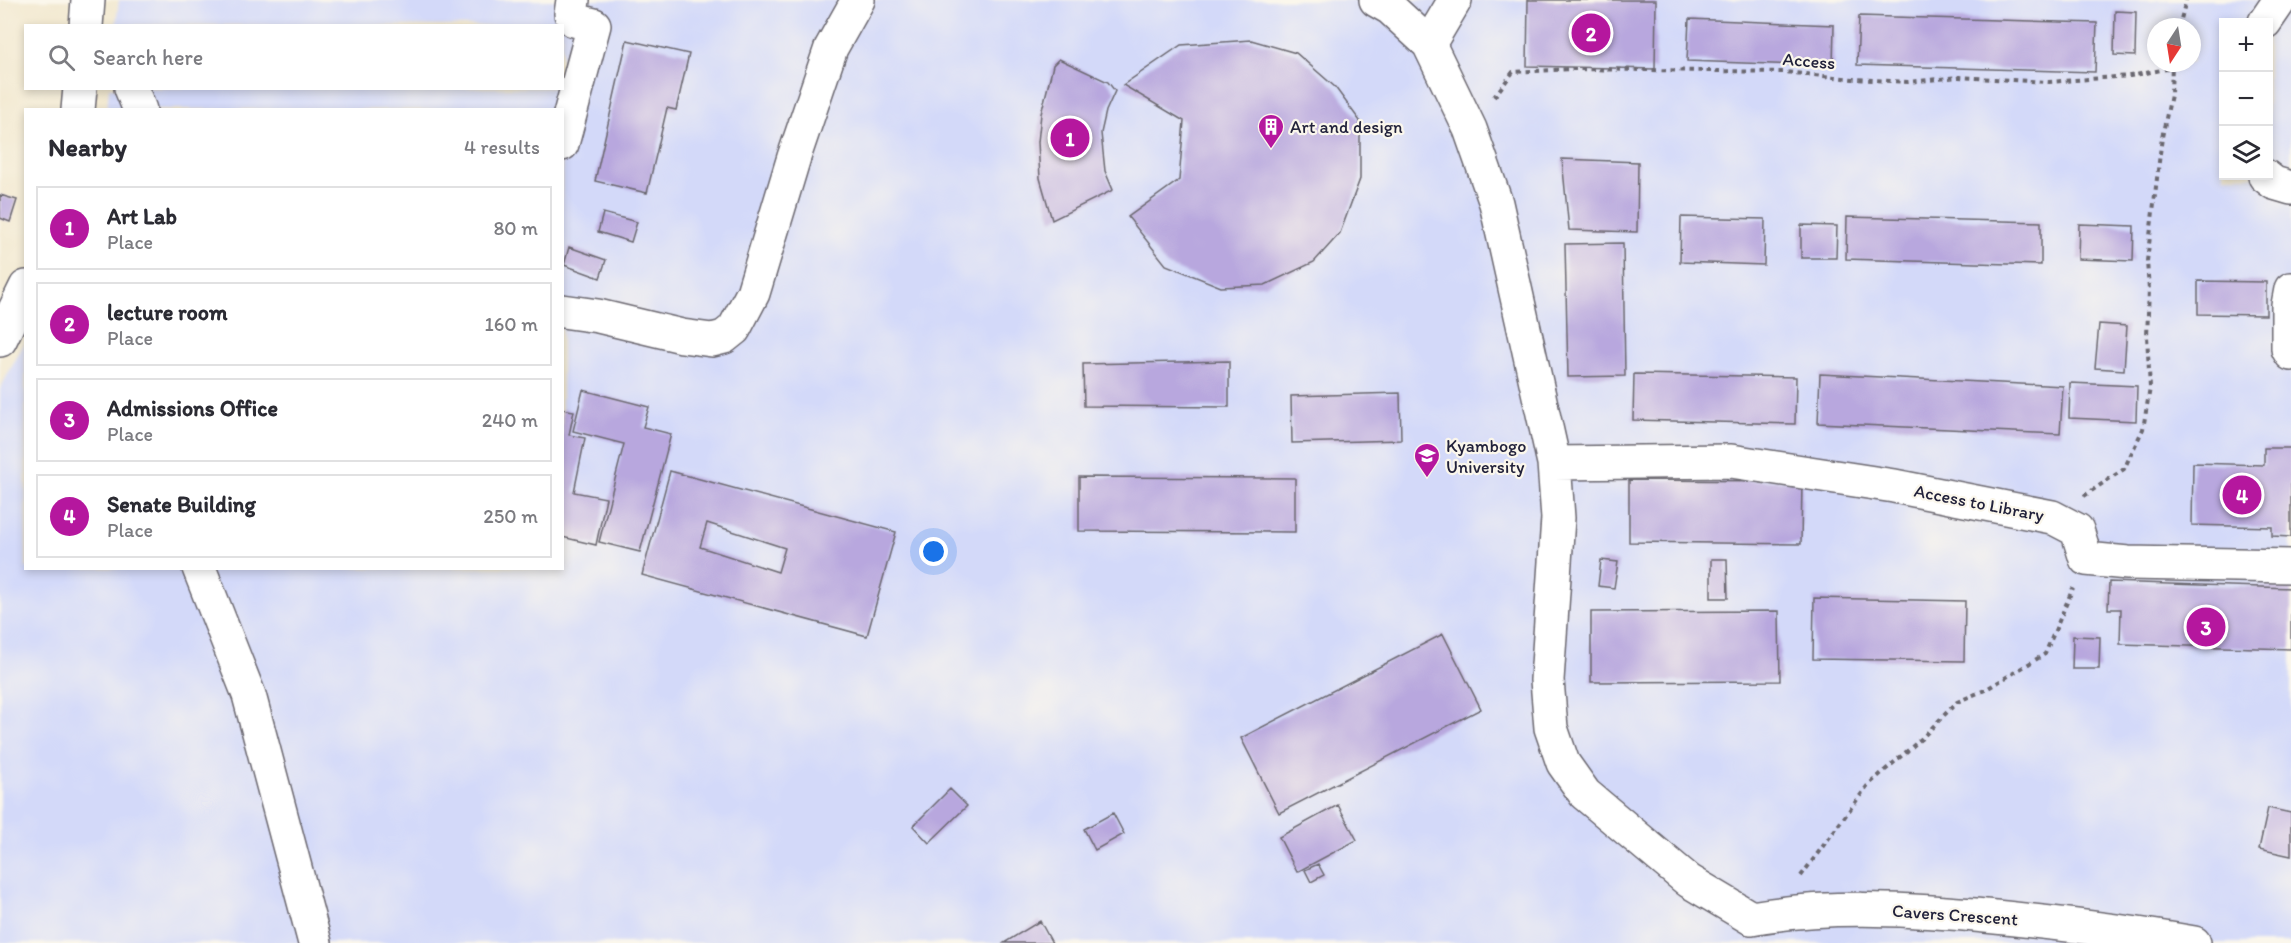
<!DOCTYPE html>
<html lang="en">
<head>
<meta charset="utf-8">
<style>
	:root { --surface:#fff; --page:#f7f7f7; --text:#2b2b33; --muted:#7c7c81; --line:#e1e1e2; --accent:#b5179e }
	body { margin:0; font-family:Itim,sans-serif; background:var(--page); color:var(--text) }
	.controls { position:absolute; right:18px; top:18px; display:grid; overflow:hidden; border-radius:0px; box-shadow:0 3px 9px #0003 }
	.controls button { width:54px; height:54px; display:grid; place-items:center; padding:0; border:0; border-bottom:2px solid var(--line); background:var(--surface); color:var(--text); font:30px sans-serif }
	.compass { position:absolute; left:2147px; top:18px; width:54px; height:54px; border-radius:50%; background:var(--surface); box-shadow:0 3px 9px #0003; rotate:192deg }
	.you { position:absolute; left:934px; top:552px; width:21px; height:21px; margin:-15px; border:4px solid #fff; border-radius:50%; background:#1a73e8; box-shadow:0 0 0 9px #1a73e833 }
	.badge { display:grid; place-items:center; width:39px; height:39px; border-radius:50%; background:var(--accent); color:#fff; font-size:20px; font-weight:700 }
	.pin { position:absolute; translate:-50% -50%; border:3px solid #fff; box-shadow:0 2px 6px #0006 }
	.list { margin:0; padding:0; list-style:none }
	h2 { display:flex; justify-content:space-between; align-items:center; height:78px; margin:0; padding:0 24px; font-size:26px }
	h2 small { font-size:20px; font-weight:400; color:var(--muted) }
	.list li { display:grid; grid-template-columns:39px 1fr auto; gap:18px; align-items:center; box-sizing:border-box; height:84px; margin:0 12px 12px; padding:0 12px; border:2px solid var(--line); border-radius:0px }
	.list b { display:block; font-size:22px; white-space:nowrap }
	.list p { margin:0; font-size:20px; white-space:nowrap; color:var(--muted) }
	.list em { font-size:20px; font-style:normal; color:var(--muted) }
	.icon { flex:none; width:33px; height:33px; fill:none; stroke:currentColor; stroke-width:2; stroke-linecap:round; stroke-linejoin:round }
	.map { position:relative; flex:none; width:2291px; height:943px; overflow:hidden }
	.search { position:absolute; background:var(--surface); box-shadow:0 3px 9px #0003; left:24px; top:24px; width:540px; height:66px; display:flex; align-items:center; gap:15px; box-sizing:border-box; padding:0 21px; border-radius:0px; color:var(--muted); font-size:22px }
	.panel { position:absolute; background:var(--surface); box-shadow:0 3px 9px #0003; left:24px; top:108px; width:540px; height:462px; border-radius:0px }
	.map>svg:first-child { display:block }
	.built { fill:#d3d9f9; fill-rule:evenodd }
	.building { fill:#b8a7de; fill-rule:evenodd }
	.lines { fill:none; stroke-linecap:round; stroke-linejoin:round }
	.minor-casing { stroke:#6b676f; stroke-width:36 }
	.path { stroke:#6b676f; stroke-width:4; stroke-dasharray:4.5 4.5; stroke-linecap:butt }
	.minor { stroke:#fff; stroke-width:33 }
	.labels { text-anchor:middle; stroke-width:4.5; stroke-linejoin:round; paint-order:stroke }
	.street-label { font-size:18px; fill:#22223b; stroke:#fbf7ec }
	.poi-label { font-size:18px; fill:#22223b; stroke:#fbf7ec; text-anchor:start }
</style>
</head>
<body>
<div class="map">
<svg width="2291" height="943" viewBox="0 0 2291 943">
	<rect width="100%" height="100%" fill="#fbf7ec"/>
	<filter id="ink" filterUnits="userSpaceOnUse"><feTurbulence type="fractalNoise" baseFrequency=".0167" numOctaves="2"/><feDisplacementMap in="SourceGraphic" scale="12" xChannelSelector="R" yChannelSelector="G"/><feConvolveMatrix kernelMatrix="1 2 1 2 8 2 1 2 1" color-interpolation-filters="sRGB"/></filter>
	<filter id="wash" filterUnits="userSpaceOnUse"><feTurbulence type="fractalNoise" baseFrequency=".008" numOctaves="4" result="noise"/><feDisplacementMap in="SourceGraphic" scale="24" xChannelSelector="R" yChannelSelector="G"/><feGaussianBlur stdDeviation="1.35" result="paint"/><feColorMatrix in="noise" values="0 0 0 0 0 0 0 0 0 0 0 0 0 0 0 0 0 1.4 0 .05"/><feComposite in="paint" operator="in"/></filter>
	<g filter="url(#wash)">
		<rect width="100%" height="100%" fill="#f2e8cf"/>
		<path class="built" d="M119,0H2291V943H0V389L25,342L26,568H562V110L107,109L109,88H562V26L116,25ZM2224,22H2268V176H2224ZM2156,27H2192V63H2156Z"/>
		<g id="blocks">
			<path class="building" d="M1528,0H1656L1655,69L1527,66Z
				M2115,11L2136,12L2135,56L2114,55Z
				M1859,16L2097,23L2095,72L1857,65Z
				M1689,19L1834,25L1833,66L1687,61Z
				M627,40L689,54L676,110L667,108L647,193L595,181Z
				M1251,40L1296,53L1335,87L1360,121V179L1340,233L1314,262L1265,285L1221,287L1166,265L1128,217L1179,180L1184,121L1123,85L1181,45Z
				M1059,59L1108,82L1115,91L1106,111L1101,133L1105,171L1113,190L1052,220L1040,178L1038,142L1041,114L1051,74L1053,65Z
				M1562,159L1638,162L1637,232L1569,230Z
				M0,195L17,200L10,222L0,218Z
				M603,213L637,222L631,242L598,232Z
				M1681,217L1765,219L1764,265L1680,262Z
				M1847,217L2041,222V265L1846,259Z
				M2079,224L2134,226L2133,261L2078,259Z
				M1801,225L1837,226L1836,258H1801Z
				M1623,243L1625,376L1568,377L1565,244Z
				M569,247L606,260L600,278L564,265Z
				M2198,281L2266,282V315L2198,314Z
				M2099,324L2127,326L2124,370L2095,368Z
				M1229,361V407L1084,406L1083,364Z
				M1634,374L1796,377L1795,424L1633,420Z
				M1820,374L2063,386L2060,434L1818,423Z
				M2070,383L2137,386L2136,421L2069,418Z
				M583,390L649,407L643,427L671,434L640,552L599,542L624,444L573,431Z
				M1400,393L1401,440L1292,443L1291,396Z
				M562,409L574,411L569,435L585,438L574,492L606,498L596,545L562,537Z
				M2264,448H2291V537L2272,536V527L2192,525L2193,463L2264,465Z
				M670,471L896,532L867,636L642,575ZM707,523L785,548L778,572L700,547Z
				M1079,477L1295,478V532L1079,531Z
				M1629,480L1802,481L1801,544L1629,542Z
				M1711,559H1727L1728,598H1711Z
				M1601,560L1618,562L1614,588L1598,586Z
				M2109,582L2291,588V649L2120,644L2121,609H2108Z
				M1814,598L1965,601L1964,661L1813,659Z
				M1779,611L1780,681L1591,682V612Z
				M1443,634L1481,709L1279,813L1241,738Z
				M2073,636L2100,637L2099,669H2072Z
				M950,789L967,806L929,843L913,826Z
				M1338,805L1357,840L1297,872L1279,837Z
				M2268,808L2291,813V856L2259,849Z
				M1113,813L1124,834L1095,850L1084,829Z
				M1318,864L1324,875L1311,882L1305,870Z
				M1040,921L1052,943H1004Z"/>
		</g>
	</g>
	<g filter="url(#ink)">
		<use href="#blocks" fill-opacity="0" stroke="#6b676f" stroke-width="1.5"/>
		<g class="lines">
			<defs>
				<path id="minor" d="M1376,0L1390,8L1429,44
					M1455,0L1429,44L1470,129L1496,203L1554,463L1558,518L1547,680L1551,728L1563,763L1585,794L1689,881L1751,918
					M2265,22L2280,0
					M86,26L88,0
					M131,88L140,110
					M78,110L80,88
					M562,144L594,25L574,20L571,14L573,0
					M2265,176L2274,183L2291,188
					M2291,289L2288,305V349L2291,354
					M562,311L598,316L682,336L712,340L724,337L734,329L753,293L794,157L831,48L858,0
					M0,340L26,287
					M1554,463L1731,461L1894,486L2052,517L2077,530L2086,559L2128,563L2291,566
					M199,568L249,695L315,943
					M1751,918C1826,905 1901,909 1975,915C2048,922 2121,930 2194,943"/>
			</defs>
			<use href="#minor" class="minor-casing"/>
			<path class="path" d="M2179,27L2186,0
				M1494,97L1513,72L1574,69L1785,72L1853,79L1908,82L1959,77L2049,82L2130,76L2172,68
				M2084,496L2124,469L2143,429L2150,388L2147,336L2149,290L2147,261L2162,137L2171,95L2172,63
				M1801,876L1868,785L1921,739L1957,702L1985,690L2045,654L2073,588"/>
			<use href="#minor" class="minor"/>
		</g>
	</g>
	<defs>
		<symbol id="building-pin" viewBox="-11 -11 22 30"><path d="M0 17L-7.5 6A9.5 9.5 0 1 1 7.5 6Z" fill="#b5179e" stroke="#fbf7ec"/><path d="M-4-6H4V6H1V3H-1V6H-4ZM-2.5-4.3h1.7v1.8h-1.7ZM.8-4.3h1.7v1.8H.8ZM-2.5-1h1.7V.8h-1.7ZM.8-1h1.7V.8H.8Z" fill="#fff"/></symbol>
		<symbol id="university-pin" viewBox="-11 -11 22 30"><path d="M0 17L-7.5 6A9.5 9.5 0 1 1 7.5 6Z" fill="#b5179e" stroke="#fbf7ec"/><path d="M0-5L7-2L0 1L-7-2ZM-4 1L0 2.5L4 1V4Q0 6-4 4Z" fill="#fff"/></symbol>
	</defs>
	<g fill-rule="evenodd">
		<use href="#building-pin" x="1256" y="112" width="30" height="40"/>
		<use href="#university-pin" x="1412" y="441" width="30" height="40"/>
	</g>
	<g class="labels">
		<g class="street-label">
			<text transform="translate(1809 61) rotate(5)" y="6">Access</text>
			<text transform="translate(1979 503) rotate(11)" y="6">Access to Library</text>
			<text transform="translate(1955 915) rotate(4)" y="6">Cavers Crescent</text>
		</g>
		<g class="poi-label">
			<text x="1290" y="133">Art and design</text>
			<text x="1446" y="452">Kyambogo<tspan x="1446" dy="21">University</tspan></text>
		</g>
	</g>
</svg>
<div class="controls">
<button>+</button>
<button>−</button>
<button><svg class="icon" aria-label="layers" viewBox="0 0 24 24"><path d="M12 4l9 5-9 5-9-5zM3 14l9 5 9-5"/></svg></button>
</div>
<svg class="compass" viewBox="-18 -18 36 36"><path d="M0-13l5 13h-10z" fill="#e53935"/><path d="M0 13l5-13h-10z" fill="#7c7c81"/></svg>
<div class="you"></div>
<div class="pin badge" style="left:1070px;top:138px">1</div>
<div class="pin badge" style="left:1591px;top:33px">2</div>
<div class="pin badge" style="left:2206px;top:627px">3</div>
<div class="pin badge" style="left:2242px;top:495px">4</div>
<div class="search"><svg class="icon" aria-label="search" viewBox="0 0 24 24"><circle cx="10" cy="10" r="6"/><path d="M15 15l6 6"/></svg>Search here</div>
<section class="panel">
<h2>Nearby<small>4 results</small></h2>
<ul class="list">
<li><span class="badge">1</span><div><b>Art Lab</b><p>Place</p></div><em>80 m</em></li>
<li><span class="badge">2</span><div><b>lecture room</b><p>Place</p></div><em>160 m</em></li>
<li><span class="badge">3</span><div><b>Admissions Office</b><p>Place</p></div><em>240 m</em></li>
<li><span class="badge">4</span><div><b>Senate Building</b><p>Place</p></div><em>250 m</em></li>
</ul>
</section>
</div>
</body>
</html>
